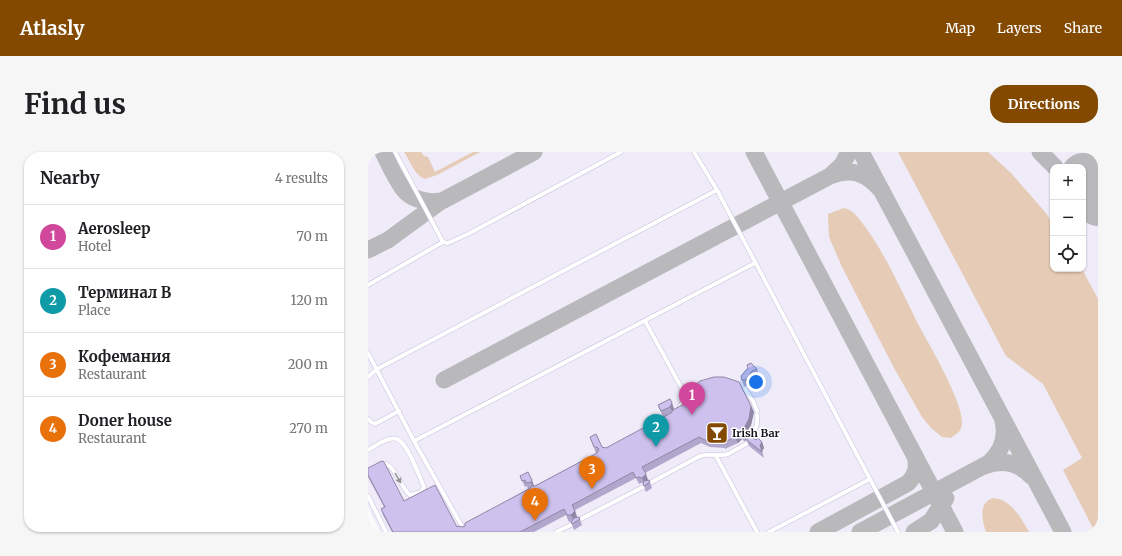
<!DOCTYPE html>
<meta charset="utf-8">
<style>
body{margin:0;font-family:Merriweather,serif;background:#f6f6f6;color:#202124}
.controls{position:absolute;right:12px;top:12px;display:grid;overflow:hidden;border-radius:8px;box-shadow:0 1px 3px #0004}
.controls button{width:36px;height:36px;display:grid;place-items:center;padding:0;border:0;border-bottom:1px solid #e0e0e0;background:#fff;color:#202124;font:20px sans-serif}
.you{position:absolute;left:388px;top:230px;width:14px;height:14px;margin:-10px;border:3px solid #fff;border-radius:50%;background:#1a73e8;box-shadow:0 0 0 6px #1a73e833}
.badge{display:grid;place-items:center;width:26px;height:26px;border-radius:50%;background:#834900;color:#fff;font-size:13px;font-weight:700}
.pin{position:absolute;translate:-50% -33px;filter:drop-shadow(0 1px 2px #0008)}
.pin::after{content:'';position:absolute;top:21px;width:14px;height:12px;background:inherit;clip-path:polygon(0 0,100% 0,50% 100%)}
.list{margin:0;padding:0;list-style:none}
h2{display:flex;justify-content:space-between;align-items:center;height:52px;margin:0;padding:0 16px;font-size:17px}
h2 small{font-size:13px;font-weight:400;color:#757577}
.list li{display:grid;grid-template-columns:26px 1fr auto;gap:12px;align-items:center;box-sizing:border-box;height:64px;padding:0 16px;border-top:1px solid #e0e0e0}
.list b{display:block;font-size:15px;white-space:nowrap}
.list p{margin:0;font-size:13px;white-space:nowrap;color:#757577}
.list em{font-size:13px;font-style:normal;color:#757577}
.icon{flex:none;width:22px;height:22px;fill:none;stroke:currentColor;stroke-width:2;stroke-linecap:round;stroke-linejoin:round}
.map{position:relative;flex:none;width:730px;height:380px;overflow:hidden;border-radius:16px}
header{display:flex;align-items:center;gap:24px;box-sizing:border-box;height:56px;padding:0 20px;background:#834900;color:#fff}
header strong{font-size:19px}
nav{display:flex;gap:22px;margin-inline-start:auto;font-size:14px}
.intro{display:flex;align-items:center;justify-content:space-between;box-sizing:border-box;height:96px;padding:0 24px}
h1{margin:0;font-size:28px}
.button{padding:10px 18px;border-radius:16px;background:#834900;color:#fff;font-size:14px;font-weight:700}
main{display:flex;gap:24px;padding:0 24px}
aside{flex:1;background:#fff;border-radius:16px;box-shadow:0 1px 3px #0004}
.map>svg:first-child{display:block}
</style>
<header>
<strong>Atlasly</strong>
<nav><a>Map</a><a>Layers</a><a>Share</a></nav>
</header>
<div class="intro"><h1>Find us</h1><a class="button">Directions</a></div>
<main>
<aside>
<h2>Nearby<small>4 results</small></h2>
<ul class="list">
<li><span class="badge" style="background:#d1479c">1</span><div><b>Aerosleep</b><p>Hotel</p></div><em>70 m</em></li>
<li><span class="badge" style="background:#0f9aa8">2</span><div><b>Терминал B</b><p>Place</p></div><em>120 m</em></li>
<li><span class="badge" style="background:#e8710a">3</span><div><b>Кофемания</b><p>Restaurant</p></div><em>200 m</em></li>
<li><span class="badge" style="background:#e8710a">4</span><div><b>Doner house</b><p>Restaurant</p></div><em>270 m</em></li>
</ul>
</aside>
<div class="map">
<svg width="730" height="380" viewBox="0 0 730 380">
<rect width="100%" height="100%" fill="#fbfbfb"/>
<!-- built -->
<path fill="#efebf9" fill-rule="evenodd" d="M 0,0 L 730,0 L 730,380 L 12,380 L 0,355 ZM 685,15 L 715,15 L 715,117 L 685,117 Z"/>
<!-- grass -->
<path fill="#e6ccb6" d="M 36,0 L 53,0 L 56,4 L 60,5 L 67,20 L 105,0 L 112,0 L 69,23 L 57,27 C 47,24 42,9 36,0 Z
M 530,0 L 620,0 L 643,21 L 678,61 L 685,72 L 685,117 L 714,117 L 730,147 L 730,380 L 727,380 L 695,318 L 714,306 L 675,232 L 638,204 Z
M 476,56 C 486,58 492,68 498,76 C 519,105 534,140 550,172 C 561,192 596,252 594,272 C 594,279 588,282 583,286 L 574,285 L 563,276 L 554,265 L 526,216 L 474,115 L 461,85 L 460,62 Z
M 625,346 C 643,347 653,366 661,380 L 618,380 C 614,368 610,351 625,346 Z"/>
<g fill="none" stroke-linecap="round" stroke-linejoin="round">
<!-- taxiway -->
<path stroke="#b9b8bb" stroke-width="17" d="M 15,0 C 20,10 31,35 39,41 C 47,48 61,51 72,49
M 386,0 L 587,380
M 493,0 L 695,380
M 672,0 L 687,15
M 462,24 L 474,13 L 481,0
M 715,47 L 730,65
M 0,98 L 20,88 L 72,50 L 166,0
M 76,228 L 462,24 C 484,15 498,21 514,39
M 616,314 C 634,307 650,310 663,324
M 450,380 L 540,331 C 548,323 550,315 547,304
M 492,380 L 621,311 C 634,299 639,285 635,269
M 546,380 L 563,369 L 578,346"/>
<!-- runway -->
<path stroke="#b9b8bb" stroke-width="44" d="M 715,23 L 730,52"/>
<!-- lane casing -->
<g stroke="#c6bfda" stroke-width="5">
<path id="lane" d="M 27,0 L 75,90
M 326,0 L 349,38 L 530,380
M 0,133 L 75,90 L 80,91 L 100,82 L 253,0
M 277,169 L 318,244
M 0,201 L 46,289
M 0,225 L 9,217 L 349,38
M 377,237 L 385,249 L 389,259
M 310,258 L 318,244 L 324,238
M 0,267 L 3,270 L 7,272 L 31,259
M 381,288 C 388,281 390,272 389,263
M 0,298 C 7,294 20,284 29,287 C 40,291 51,324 56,335 L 53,340 L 42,343 C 32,335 25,306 11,312
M 362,301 L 378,292
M 348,304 L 389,380
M 280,332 L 332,304 C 342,301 350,305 360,302
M 0,344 L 18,380
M 209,369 L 275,335
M 96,378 L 46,289 L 387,111
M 188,380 L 205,372
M 401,380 L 502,327"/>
</g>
<!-- lane -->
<use href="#lane" stroke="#fff" stroke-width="4"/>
</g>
<!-- wall -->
<path fill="#b1a6cc" d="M 389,217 L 391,223 L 386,225 L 379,234 L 376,234 L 373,224 Z
M 302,247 L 306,257 L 306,258 L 383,254 L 386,260 L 383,273 L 378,284 L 379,285 L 378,289 L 376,289 L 374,287 L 370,291 L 357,297 L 357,296 L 342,295 L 333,291 L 277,321 L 280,328 L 282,330 L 284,336 L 278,340 L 275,331 L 273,331 L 271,332 L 268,326 L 207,358 L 209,365 L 209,366 L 212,367 L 214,373 L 206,378 L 203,370 L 204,369 L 201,370 L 198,363 L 166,380 L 24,380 L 15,363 L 13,357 L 16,355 L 0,325 L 0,316 L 36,349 L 89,375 L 94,375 L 161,336 L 160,337 L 159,334 L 157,335 L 152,324 L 160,320 L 166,334 L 167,334 L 229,301 L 228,301 L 222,285 L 234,295 L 238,296 L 302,262 L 295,265 L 290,253 Z
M 379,288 L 388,288 L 394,290 L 396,296 L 394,299 L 396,306 L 381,294 Z"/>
<!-- shaded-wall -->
<path fill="#9087a6" d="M 384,219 L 386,225 L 379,234 L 377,228 Z
M 304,251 L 306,257 L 305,261 L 302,255 Z
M 383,254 L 386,260 L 383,273 L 378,284 L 379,285 L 378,289 L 375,282 L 375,278 Z
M 372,281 L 374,287 L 370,291 L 367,285 Z
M 394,290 L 396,296 L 394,299 L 396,306 L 392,293 Z
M 278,322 L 280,328 L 277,332 L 274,326 Z
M 164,328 L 166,334 L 165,336 L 163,330 Z
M 207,359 L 209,365 L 206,369 L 203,363 Z"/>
<!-- building -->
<path fill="#cec1ed" stroke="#9087a6" d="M 383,211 L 389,217 L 384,219 L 377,228 L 374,228 L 373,224 L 380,216 L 379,213 Z
M 346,225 L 356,225 L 371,230 L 383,254 L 381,267 L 375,278 L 376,279 L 375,282 L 373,283 L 372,281 L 367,285 L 355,291 L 355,290 L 339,289 L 331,285 L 274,315 L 278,322 L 274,326 L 271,325 L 268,326 L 265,320 L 204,353 L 207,359 L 203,363 L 199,363 L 196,357 L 152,380 L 25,380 L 13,357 L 17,355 L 0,323 L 0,316 L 14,309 L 16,310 L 36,349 L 67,333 L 89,375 L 91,374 L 94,375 L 97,374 L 97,371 L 161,337 L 164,334 L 167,334 L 229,301 L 231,297 L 229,295 L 226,295 L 222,285 L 228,282 L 234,295 L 238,296 L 303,261 L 305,258 L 316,252 L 322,237 L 332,229 Z
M 302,247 L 304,251 L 302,255 L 293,259 L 290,253 Z
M 382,284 L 388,288 L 390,286 L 394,290 L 392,293 L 394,300 L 379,288 L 379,285 Z
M 160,320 L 164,328 L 163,330 L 158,331 L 157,328 L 154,329 L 152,324 Z
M 281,328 L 282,330 L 276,334 L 275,332 L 276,329 Z
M 211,365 L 212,367 L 204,372 L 203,370 L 206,366 Z"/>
<!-- one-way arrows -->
<defs><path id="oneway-solid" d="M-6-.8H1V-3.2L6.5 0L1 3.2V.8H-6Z"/></defs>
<use fill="#969499" href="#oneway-solid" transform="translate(30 326) rotate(60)"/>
<!-- icons -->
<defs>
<g id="bar-square" transform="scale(1.15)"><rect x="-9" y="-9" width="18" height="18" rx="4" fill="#834900" stroke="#fff"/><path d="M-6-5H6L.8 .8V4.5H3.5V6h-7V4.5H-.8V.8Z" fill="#fff"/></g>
</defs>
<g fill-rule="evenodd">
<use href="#bar-square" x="349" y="281"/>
</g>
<g text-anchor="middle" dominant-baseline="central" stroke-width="3" stroke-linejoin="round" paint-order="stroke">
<!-- poi labels -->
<g font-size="11" font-weight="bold" fill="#15121c" stroke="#fff" text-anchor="start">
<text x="364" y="281">Irish Bar</text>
</g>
</g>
</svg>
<div class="controls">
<button>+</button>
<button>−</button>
<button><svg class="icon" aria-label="locate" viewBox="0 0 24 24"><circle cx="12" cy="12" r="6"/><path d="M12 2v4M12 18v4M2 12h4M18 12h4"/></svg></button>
</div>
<div class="you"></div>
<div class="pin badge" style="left:324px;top:263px;background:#d1479c">1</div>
<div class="pin badge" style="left:288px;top:295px;background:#0f9aa8">2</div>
<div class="pin badge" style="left:224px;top:337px;background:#e8710a">3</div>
<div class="pin badge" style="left:167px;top:369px;background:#e8710a">4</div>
</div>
</main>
